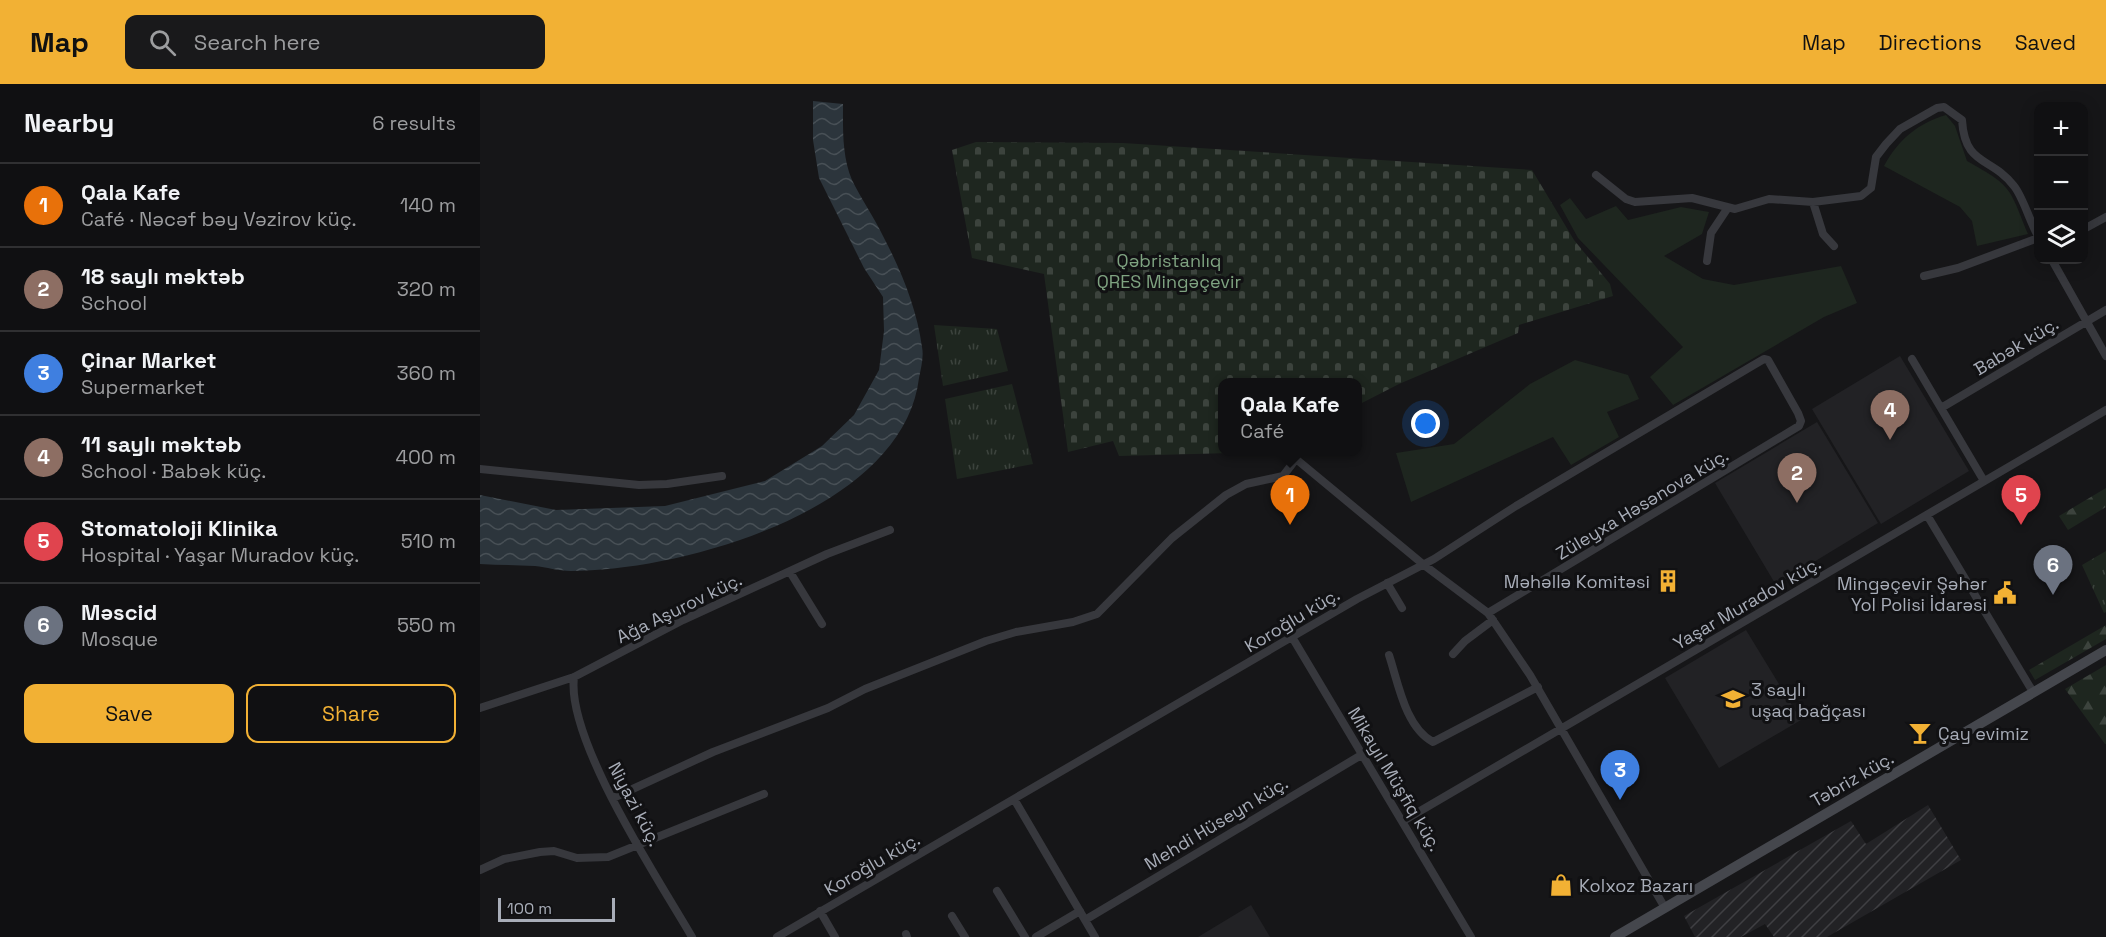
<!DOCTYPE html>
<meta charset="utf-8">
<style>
body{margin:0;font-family:"Space Grotesk",sans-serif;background:#19191b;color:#f1f3f6}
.controls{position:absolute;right:18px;top:18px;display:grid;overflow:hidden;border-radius:12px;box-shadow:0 3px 15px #0003}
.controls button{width:54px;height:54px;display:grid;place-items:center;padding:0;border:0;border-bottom:2px solid #303032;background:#101012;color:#f1f3f6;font:30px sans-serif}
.scale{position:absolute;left:18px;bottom:15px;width:117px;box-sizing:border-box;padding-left:6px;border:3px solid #a8adb8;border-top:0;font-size:16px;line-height:21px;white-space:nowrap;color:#a8adb8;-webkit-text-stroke:4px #111113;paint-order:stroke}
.you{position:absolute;left:946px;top:340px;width:21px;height:21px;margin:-15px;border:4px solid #fff;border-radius:50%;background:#1a73e8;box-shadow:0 0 0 9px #1a73e833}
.badge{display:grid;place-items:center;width:39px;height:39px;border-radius:50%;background:#f2b134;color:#fff;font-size:20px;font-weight:700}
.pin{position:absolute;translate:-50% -50px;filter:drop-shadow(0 2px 3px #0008)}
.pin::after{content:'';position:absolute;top:32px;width:21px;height:18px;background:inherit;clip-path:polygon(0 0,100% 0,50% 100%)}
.popup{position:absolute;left:738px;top:294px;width:144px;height:78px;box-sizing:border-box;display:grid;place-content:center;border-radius:12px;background:#101012;filter:drop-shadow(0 2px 4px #0005);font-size:20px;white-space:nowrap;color:#9c9d9f}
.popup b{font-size:22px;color:#f1f3f6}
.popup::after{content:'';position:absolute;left:50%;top:100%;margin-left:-12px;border:12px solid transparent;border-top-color:#101012}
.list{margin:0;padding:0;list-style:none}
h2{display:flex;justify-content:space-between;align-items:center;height:78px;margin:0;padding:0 24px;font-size:26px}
h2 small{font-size:20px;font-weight:400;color:#9c9d9f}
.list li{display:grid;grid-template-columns:39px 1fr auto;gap:18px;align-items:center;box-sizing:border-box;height:84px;padding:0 24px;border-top:2px solid #303032}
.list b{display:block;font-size:22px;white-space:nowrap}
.list p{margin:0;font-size:20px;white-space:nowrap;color:#9c9d9f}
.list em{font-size:20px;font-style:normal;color:#9c9d9f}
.actions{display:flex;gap:12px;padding:18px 24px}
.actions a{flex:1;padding:14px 0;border:2px solid #f2b134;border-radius:12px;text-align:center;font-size:21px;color:#f2b134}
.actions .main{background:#f2b134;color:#111}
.icon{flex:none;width:33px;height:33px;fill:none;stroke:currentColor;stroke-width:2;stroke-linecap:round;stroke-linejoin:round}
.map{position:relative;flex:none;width:1626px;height:853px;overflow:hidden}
header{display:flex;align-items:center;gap:36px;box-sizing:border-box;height:84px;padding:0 30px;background:#f2b134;color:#111}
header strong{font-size:28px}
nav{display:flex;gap:33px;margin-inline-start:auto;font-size:21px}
.search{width:420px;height:54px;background:#19191b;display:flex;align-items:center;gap:15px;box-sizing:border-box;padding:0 21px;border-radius:12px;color:#9c9d9f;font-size:22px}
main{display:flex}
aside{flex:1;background:#101012}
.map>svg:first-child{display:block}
</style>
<header>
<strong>Map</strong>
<div class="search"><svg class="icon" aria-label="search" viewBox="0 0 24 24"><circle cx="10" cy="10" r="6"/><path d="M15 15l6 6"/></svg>Search here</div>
<nav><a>Map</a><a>Directions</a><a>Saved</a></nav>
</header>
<main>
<aside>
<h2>Nearby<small>6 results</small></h2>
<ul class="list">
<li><span class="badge" style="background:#e8710a">1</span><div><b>Qala Kafe</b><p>Café · Nəcəf bəy Vəzirov küç.</p></div><em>140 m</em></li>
<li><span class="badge" style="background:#8d6e63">2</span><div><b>18 saylı məktəb</b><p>School</p></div><em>320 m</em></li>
<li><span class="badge" style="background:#3f7fe0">3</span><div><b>Çinar Market</b><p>Supermarket</p></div><em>360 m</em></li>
<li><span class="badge" style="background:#8d6e63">4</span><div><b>11 saylı məktəb</b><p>School · Babək küç.</p></div><em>400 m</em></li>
<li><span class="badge" style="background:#e0444e">5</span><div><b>Stomatoloji Klinika</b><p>Hospital · Yaşar Muradov küç.</p></div><em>510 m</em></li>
<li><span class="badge" style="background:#6b7280">6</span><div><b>Məscid</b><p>Mosque</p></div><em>550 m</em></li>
</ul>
<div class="actions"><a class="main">Save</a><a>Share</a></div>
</aside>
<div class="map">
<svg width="1626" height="853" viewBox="0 0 1626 853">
<defs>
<pattern id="industrial-furrows" width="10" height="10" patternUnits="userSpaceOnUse" patternTransform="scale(1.5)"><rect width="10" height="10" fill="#222225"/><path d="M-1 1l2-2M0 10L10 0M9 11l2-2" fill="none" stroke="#3f3f43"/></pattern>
<pattern id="grass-tufts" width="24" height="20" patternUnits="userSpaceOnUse" patternTransform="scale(1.5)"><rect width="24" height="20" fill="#1e261f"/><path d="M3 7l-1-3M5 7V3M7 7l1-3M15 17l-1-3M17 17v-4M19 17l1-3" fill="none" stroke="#3c433d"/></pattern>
<pattern id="forest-firs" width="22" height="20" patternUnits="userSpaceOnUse" patternTransform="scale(1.5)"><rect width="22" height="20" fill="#1e261f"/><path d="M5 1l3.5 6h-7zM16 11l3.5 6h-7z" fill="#3c433d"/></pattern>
<pattern id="cemetery-stones" width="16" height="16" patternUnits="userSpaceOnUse" patternTransform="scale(1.5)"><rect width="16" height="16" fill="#1e261f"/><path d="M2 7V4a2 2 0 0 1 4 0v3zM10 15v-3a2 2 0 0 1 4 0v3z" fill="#3c433d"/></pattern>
<pattern id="water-waves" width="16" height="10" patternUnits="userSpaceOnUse" patternTransform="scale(1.5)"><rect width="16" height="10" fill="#2c353c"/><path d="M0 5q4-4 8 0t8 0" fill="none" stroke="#485056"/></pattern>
</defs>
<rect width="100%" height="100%" fill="#161618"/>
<!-- built -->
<path fill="#222225" d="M 1420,272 L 1489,387 L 1401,440 L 1332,325 Z
M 1337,338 L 1398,439 L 1296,501 L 1235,399 Z
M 1266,546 L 1321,636 L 1239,684 L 1185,594 Z
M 771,821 L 790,853 L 718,853 Z"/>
<!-- industrial -->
<path fill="url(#industrial-furrows)" d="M 1448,721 L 1481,776 L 1347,853 L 1294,853 L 1285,840 L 1261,853 L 1215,853 L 1204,832 L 1371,737 L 1386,760 Z"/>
<!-- grass -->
<path fill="url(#grass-tufts)" d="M 454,241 L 517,245 L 528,287 L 463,302 Z
M 532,300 L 553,380 L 477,395 L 465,315 Z
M 1626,467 L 1626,528 L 1624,529 L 1602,481 Z"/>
<!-- forest -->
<path fill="url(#forest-firs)" d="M 1626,404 L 1626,423 L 1588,446 L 1579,432 Z
M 1626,541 L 1626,555 L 1555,596 L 1549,586 Z
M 1626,581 L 1626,660 L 1625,660 L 1585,605 Z"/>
<!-- cemetery -->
<path fill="url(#cemetery-stones)" d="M 496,58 L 643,59 L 1052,86 L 1094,156 L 1130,200 L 1133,212 L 1039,241 L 1038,249 L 919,300 L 878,321 L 878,298 L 742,298 L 742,368 L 789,368 L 639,372 L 633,357 L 588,368 L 564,190 L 492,174 L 472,66 Z"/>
<!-- garden -->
<path fill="#1e261f" d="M 1466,31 L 1475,42 L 1487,77 C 1532,102 1529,103 1548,150 L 1497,162 L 1492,137 L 1480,123 L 1404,82 C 1418,56 1438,39 1466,31 Z
M 1090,114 L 1106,135 L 1136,122 L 1148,136 L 1201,123 L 1229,128 L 1222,150 L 1184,172 L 1223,195 L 1254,201 L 1361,182 L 1377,219 L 1344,233 L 1193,321 L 1170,293 L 1203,263 L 1098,154 L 1080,121 Z
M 1095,276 L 1148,291 L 1159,315 L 1127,328 L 1139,353 L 1091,381 L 1073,353 L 931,418 L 916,369 L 974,360 L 1050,300 Z"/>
<!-- water -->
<path fill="url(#water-waves)" d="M 333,17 L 363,20 C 363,46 362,72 372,96 C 381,115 394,133 403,152 C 421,186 437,225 442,263 C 444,273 441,284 439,294 C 423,426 202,487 91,487 C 79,487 66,483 55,482 C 36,481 18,481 0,480 L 0,411 L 76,426 L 185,422 L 285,397 L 342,362 L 374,331 L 399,286 L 404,247 L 403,213 L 384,184 L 339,94 L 333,56 Z"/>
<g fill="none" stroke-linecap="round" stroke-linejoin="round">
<!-- street -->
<path stroke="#37383d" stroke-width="8" d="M 1116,91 L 1146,115 L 1155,118 L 1212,114 L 1255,125 L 1289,115 L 1333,118 L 1381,112 L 1391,104 L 1396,73 L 1406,60 L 1420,45 L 1457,24 L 1464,23 L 1482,36 C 1485,83 1511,72 1534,102 C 1543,113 1550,138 1558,152
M 1333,118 L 1343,150 L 1354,162
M 1604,145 L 1626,133
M 1572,176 L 1626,272
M 1227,177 L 1231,149 L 1247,125
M 1444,192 L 1478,184 L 1558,154
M 1432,275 L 1504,397
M 1461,324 L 1626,226
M 0,385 L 159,401 L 187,400 L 242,392
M 1447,431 L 1553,608
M 310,488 L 342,540
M 907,499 L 922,524
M 812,553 L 991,853
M 973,570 L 985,557 L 1013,536
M 909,571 C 918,598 925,643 953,658 L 1058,603
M 94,593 C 86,656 179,796 212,853
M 0,624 L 94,593 L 203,536 L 347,470 L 410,446
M 133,714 L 233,668 L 348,624 L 385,605 L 506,557 L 536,548 L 593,538 L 617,530 L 692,454 L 746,411 L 766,400 L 803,392 L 816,375 L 944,481 L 1008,529 L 1050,591 L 1185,824
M 534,715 L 615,853
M 923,737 L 1626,326
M 0,786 L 24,775 L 60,768 L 74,767 L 97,774 L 128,773 L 284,710
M 517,807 L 545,853
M 340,827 L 355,853
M 472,832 L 485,853
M 605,836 L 883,670
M 426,850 L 427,853
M 297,853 L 877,515 L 954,475 L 1036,422 L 1272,282 L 1284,275 L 1288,276 L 1318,329 L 1321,337 L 1319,342 L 1008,529
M 556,853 L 600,827"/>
<!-- secondary -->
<path stroke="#45474d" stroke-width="10" d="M 1135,853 L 1626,566"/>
</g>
<!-- icons -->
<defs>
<g id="building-bare" transform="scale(1.8)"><path d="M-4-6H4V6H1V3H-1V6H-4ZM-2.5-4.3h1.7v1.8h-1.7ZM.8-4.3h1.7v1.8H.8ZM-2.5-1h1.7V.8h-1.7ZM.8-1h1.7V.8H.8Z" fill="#f2b134" stroke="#111113" stroke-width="2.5" paint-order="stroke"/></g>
<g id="civic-bare" transform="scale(1.8)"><path d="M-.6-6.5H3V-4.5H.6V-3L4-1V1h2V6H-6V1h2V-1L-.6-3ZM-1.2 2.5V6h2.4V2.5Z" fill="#f2b134" stroke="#111113" stroke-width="2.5" paint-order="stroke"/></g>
<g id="school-bare" transform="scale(1.8)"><path d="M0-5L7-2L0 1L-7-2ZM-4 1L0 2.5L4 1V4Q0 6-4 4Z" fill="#f2b134" stroke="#111113" stroke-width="2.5" paint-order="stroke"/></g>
<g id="bar-bare" transform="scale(1.8)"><path d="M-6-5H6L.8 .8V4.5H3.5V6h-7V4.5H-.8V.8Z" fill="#f2b134" stroke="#111113" stroke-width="2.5" paint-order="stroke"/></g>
<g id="shop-bare" transform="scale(1.8)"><path d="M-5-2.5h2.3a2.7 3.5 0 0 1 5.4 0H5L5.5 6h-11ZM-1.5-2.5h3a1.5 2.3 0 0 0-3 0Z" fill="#f2b134" stroke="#111113" stroke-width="2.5" paint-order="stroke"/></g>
</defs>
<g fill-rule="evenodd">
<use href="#building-bare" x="1188" y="497"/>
<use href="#civic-bare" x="1525" y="509"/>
<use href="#school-bare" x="1253" y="615"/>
<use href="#bar-bare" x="1440" y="649"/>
<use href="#shop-bare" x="1081" y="801"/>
</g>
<g text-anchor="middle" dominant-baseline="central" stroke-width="6" stroke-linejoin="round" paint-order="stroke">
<!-- park labels -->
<g font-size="18" fill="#7fa381" stroke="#111113">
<text x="689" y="176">Qəbristanlıq<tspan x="689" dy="21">QRES Mingəçevir</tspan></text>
</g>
<!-- street labels -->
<g font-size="18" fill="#a8adb8" stroke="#111113">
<text transform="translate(1536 262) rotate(-31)">Babək küç.</text>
<text transform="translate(1162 420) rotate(-31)">Züleyxa Həsənova küç.</text>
<text transform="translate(1267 519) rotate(-30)">Yaşar Muradov küç.</text>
<text transform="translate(199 524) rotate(-26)">Ağa Aşurov küç.</text>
<text transform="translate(812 536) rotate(-31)">Koroğlu küç.</text>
<text transform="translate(915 695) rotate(59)">Mikayıl Müşfiq küç.</text>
<text transform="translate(1372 695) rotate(-30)">Təbriz küç.</text>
<text transform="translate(155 720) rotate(62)">Niyazi küç.</text>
<text transform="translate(736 739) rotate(-31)">Mehdi Hüseyn küç.</text>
<text transform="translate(392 780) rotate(-30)">Koroğlu küç.</text>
</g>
<!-- poi labels -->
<g font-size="18" fill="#a8adb8" stroke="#111113" text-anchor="start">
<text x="1170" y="497" text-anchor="end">Məhəllə Komitəsi</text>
<text x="1507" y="499" text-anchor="end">Mingəçevir Şəhər<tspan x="1507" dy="21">Yol Polisi İdarəsi</tspan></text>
<text x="1271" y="605">3 saylı<tspan x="1271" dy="21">uşaq bağçası</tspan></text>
<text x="1458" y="649">Çay evimiz</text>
<text x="1099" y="801">Kolxoz Bazarı</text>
</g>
</g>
</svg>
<div class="controls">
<button>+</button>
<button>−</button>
<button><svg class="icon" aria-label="layers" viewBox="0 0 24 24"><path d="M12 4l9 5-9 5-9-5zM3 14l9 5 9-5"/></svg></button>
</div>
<div class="scale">100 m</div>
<div class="you"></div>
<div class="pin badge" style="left:810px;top:441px;background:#e8710a">1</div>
<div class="popup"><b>Qala Kafe</b>Café</div>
<div class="pin badge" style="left:1317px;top:419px;background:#8d6e63">2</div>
<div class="pin badge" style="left:1140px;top:716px;background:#3f7fe0">3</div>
<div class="pin badge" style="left:1410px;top:356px;background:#8d6e63">4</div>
<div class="pin badge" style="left:1541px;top:441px;background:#e0444e">5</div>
<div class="pin badge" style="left:1573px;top:511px;background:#6b7280">6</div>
</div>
</main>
